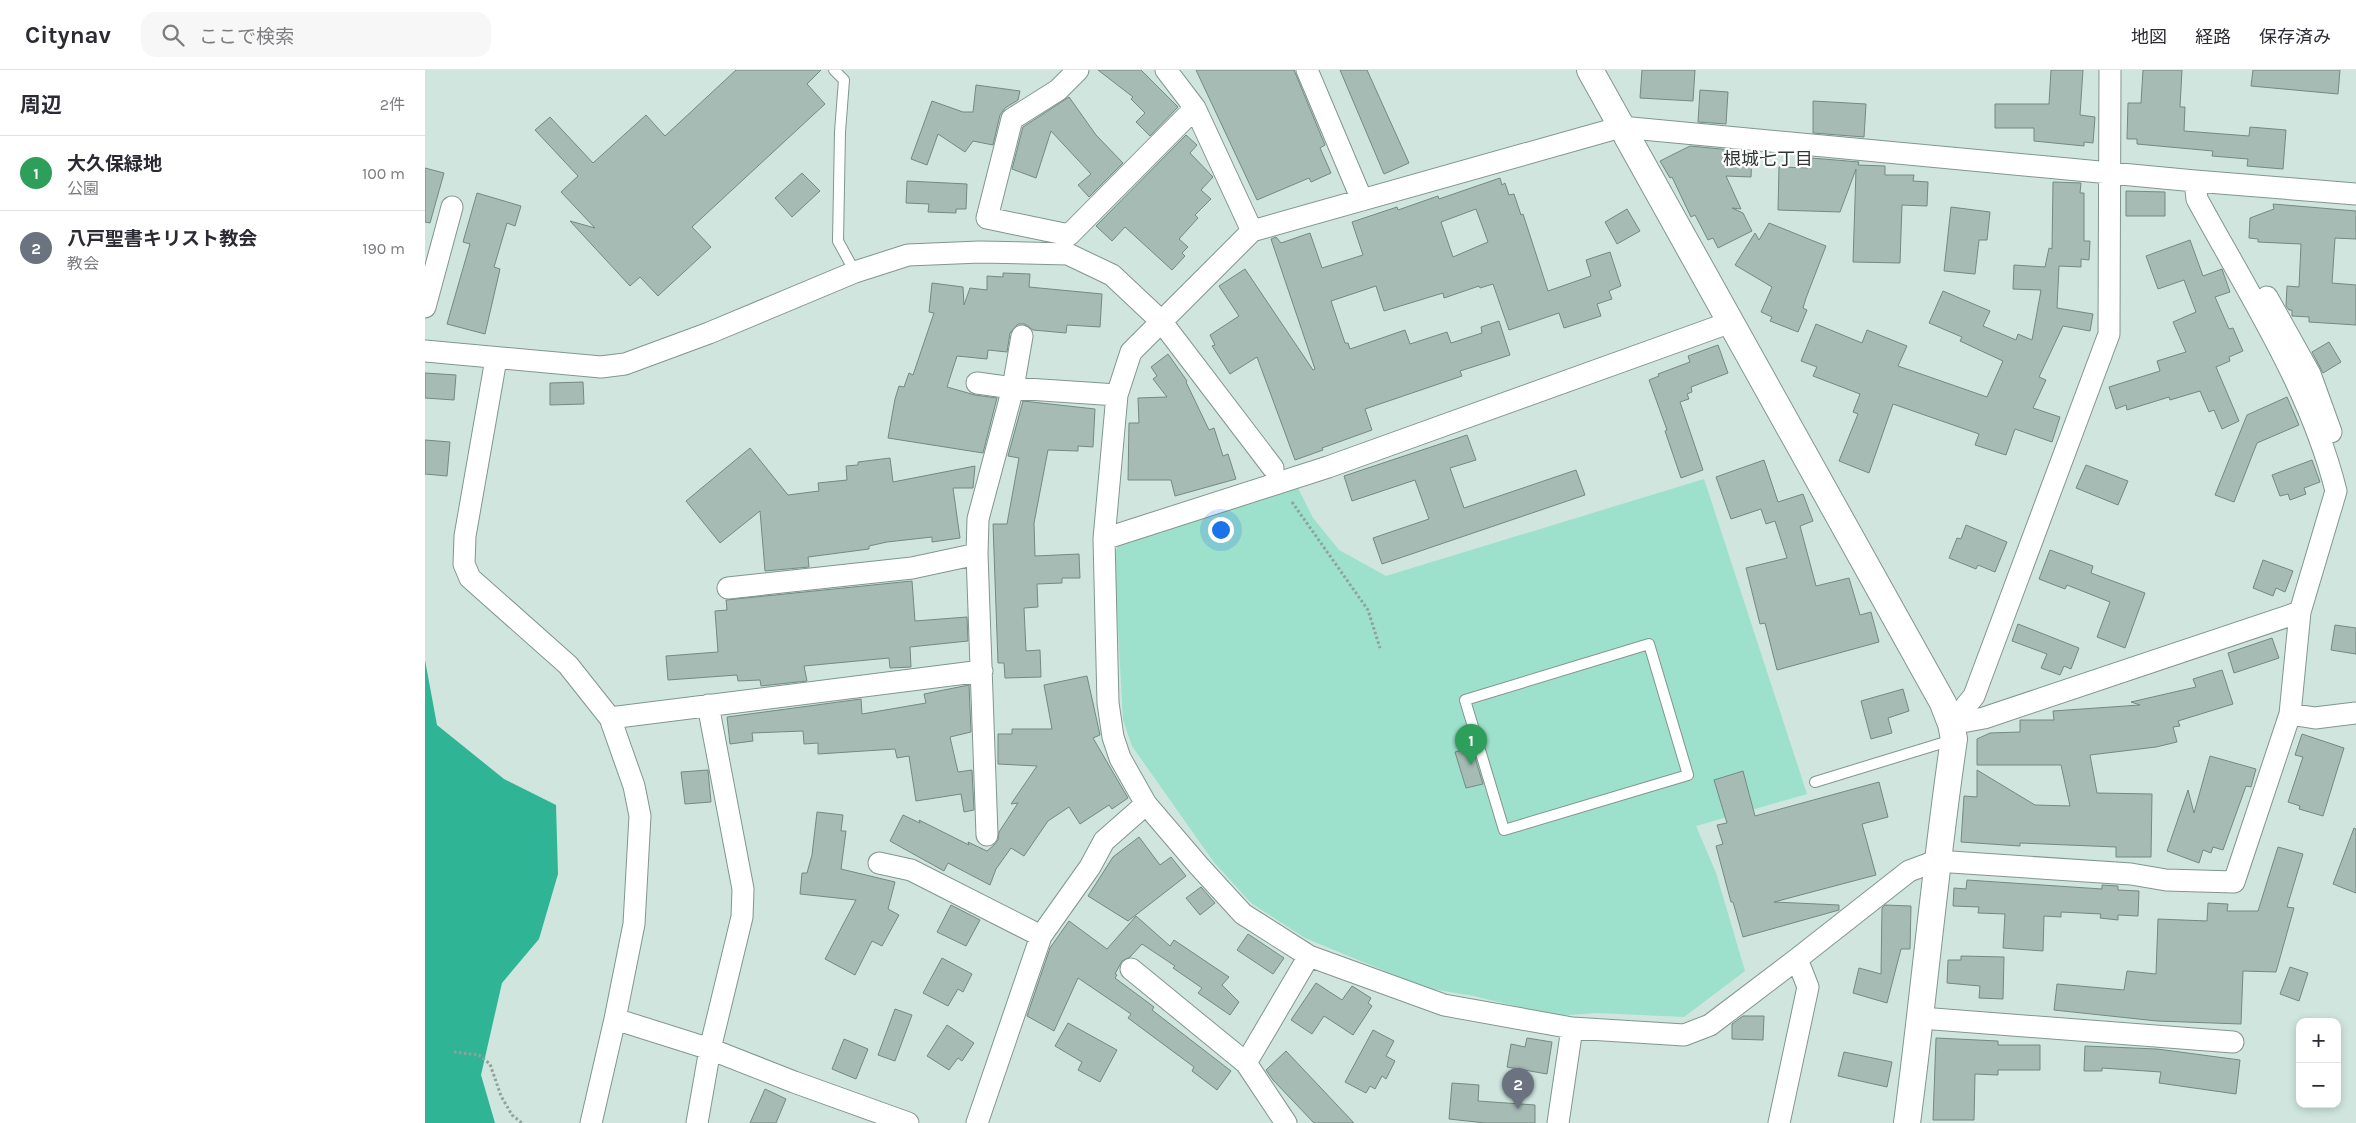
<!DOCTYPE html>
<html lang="ja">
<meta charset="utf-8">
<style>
body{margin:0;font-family:Karla,"Noto Sans JP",sans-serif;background:#f7f7f7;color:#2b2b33}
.controls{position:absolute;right:15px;bottom:15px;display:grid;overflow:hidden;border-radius:10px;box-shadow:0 2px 8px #0003}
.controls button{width:45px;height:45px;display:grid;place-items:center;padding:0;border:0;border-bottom:1px solid #e1e1e2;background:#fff;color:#2b2b33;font:25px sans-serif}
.you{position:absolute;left:795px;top:459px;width:18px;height:18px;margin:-12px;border:4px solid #fff;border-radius:50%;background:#1a73e8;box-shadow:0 0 0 8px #1a73e833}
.badge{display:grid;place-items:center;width:32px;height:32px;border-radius:50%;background:#3a7a69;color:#fff;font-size:16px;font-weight:700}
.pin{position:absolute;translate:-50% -41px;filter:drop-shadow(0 1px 2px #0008)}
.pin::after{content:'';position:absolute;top:26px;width:18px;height:15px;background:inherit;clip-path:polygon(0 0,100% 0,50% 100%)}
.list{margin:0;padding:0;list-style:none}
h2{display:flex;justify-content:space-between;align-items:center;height:65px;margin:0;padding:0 20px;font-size:21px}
h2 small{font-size:16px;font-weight:400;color:#7c7c81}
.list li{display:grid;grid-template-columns:32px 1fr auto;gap:15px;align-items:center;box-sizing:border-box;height:75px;padding:0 20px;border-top:1px solid #e1e1e2}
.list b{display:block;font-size:19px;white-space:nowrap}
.list p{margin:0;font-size:16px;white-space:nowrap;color:#7c7c81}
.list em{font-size:16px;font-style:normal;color:#7c7c81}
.icon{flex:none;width:28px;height:28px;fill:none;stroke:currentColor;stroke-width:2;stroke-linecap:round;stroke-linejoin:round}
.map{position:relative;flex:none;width:1931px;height:1053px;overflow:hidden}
header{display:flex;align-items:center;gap:30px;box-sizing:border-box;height:70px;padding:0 25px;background:#fff;border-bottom:1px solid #e1e1e2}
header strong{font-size:24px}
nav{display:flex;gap:28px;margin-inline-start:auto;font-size:18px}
.search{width:350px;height:45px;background:#f7f7f7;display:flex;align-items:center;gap:12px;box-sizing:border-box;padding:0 18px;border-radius:15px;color:#7c7c81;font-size:19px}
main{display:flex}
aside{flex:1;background:#fff}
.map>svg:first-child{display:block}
</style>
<header>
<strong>Citynav</strong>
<div class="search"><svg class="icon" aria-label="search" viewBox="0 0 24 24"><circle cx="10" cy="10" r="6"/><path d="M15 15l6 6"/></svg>ここで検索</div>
<nav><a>地図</a><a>経路</a><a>保存済み</a></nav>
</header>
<main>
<aside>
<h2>周辺<small>2件</small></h2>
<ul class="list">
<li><span class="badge" style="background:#2e9e5b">1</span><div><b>大久保緑地</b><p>公園</p></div><em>100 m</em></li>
<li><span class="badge" style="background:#6b7280">2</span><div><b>八戸聖書キリスト教会</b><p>教会</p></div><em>190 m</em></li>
</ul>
</aside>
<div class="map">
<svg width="1931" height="1053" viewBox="0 0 1931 1053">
<rect width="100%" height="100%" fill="#cfe5dd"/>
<!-- green -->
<path fill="#9de0cb" d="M 1279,409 L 1382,724 L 1271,756 L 1291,803 L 1320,901 L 1259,947 L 1172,943 L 1130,946 L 1049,926 L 1001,918 L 880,868 L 826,833 L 788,791 L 707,676 L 698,650 L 689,486 L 694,473 L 872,416 L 888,448 L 914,480 L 961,506 Z"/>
<!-- forest -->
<path fill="#2fb495" d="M 0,590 L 12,655 L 79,709 L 131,735 L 133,804 L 114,869 L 77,913 L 56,1005 L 70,1053 L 0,1053 Z"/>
<!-- building -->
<path fill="#a6bbb4" stroke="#758983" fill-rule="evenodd" d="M 311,0 L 396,0 L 382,14 L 400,34 L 267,157 L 286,177 L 233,226 L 215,207 L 205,216 L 145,151 L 170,158 L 136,122 L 153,106 L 110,60 L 125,47 L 168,93 L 221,45 L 240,66 Z
M 673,0 L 716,0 L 753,37 L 725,66 L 711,52 L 720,43 L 706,29 L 708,27 Z
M 771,0 L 869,0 L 900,75 L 895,78 L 906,103 L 886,112 L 884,108 L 832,130 Z
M 915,0 L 942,0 L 984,93 L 959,104 Z
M 1217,0 L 1270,0 L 1268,31 L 1215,28 Z
M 1626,0 L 1658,0 L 1655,45 L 1670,47 L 1668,73 L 1659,72 L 1659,76 L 1609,71 L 1609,58 L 1570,58 L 1570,34 L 1624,34 Z
M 1718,0 L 1757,0 L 1755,37 L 1760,37 L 1759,61 L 1824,66 L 1825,57 L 1861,60 L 1858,99 L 1822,96 L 1823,89 L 1787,86 L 1788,81 L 1712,74 L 1712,69 L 1702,69 L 1703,33 L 1716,33 Z
M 1828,0 L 1915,0 L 1913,24 L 1826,16 Z
M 551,15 L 595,21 L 593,30 L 580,38 L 575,45 L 568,75 L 548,71 L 540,82 L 513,64 L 502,95 L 486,89 L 507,31 L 538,42 L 548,42 Z
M 1275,20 L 1303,22 L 1301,54 L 1273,52 Z
M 644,27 L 671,65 L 698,93 L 664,127 L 653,115 L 666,104 L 626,61 L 611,108 L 587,99 L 598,57 Z
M 1388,31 L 1441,34 L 1439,67 L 1388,63 Z
M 761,65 L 772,75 L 765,83 L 788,107 L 776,120 L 786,129 L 770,145 L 773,148 L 754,169 L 763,177 L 757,183 L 760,186 L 747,200 L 700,157 L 687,171 L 671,156 Z
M 1265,76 L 1327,82 L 1326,107 L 1301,106 L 1316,139 L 1307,138 L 1318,143 L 1327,161 L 1293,178 L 1288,168 L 1283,170 L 1270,145 L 1266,147 L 1247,107 L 1245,108 L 1235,91 Z
M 1387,88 L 1434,92 L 1433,95 L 1460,96 L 1460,105 L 1489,105 L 1488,111 L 1503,112 L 1502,136 L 1477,135 L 1475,193 L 1428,192 L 1431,99 L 1415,142 L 1353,140 L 1354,97 L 1386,98 Z
M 0,98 L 19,103 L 5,153 L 0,152 Z
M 377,103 L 395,121 L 367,147 L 350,128 Z
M 1075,108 L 1077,115 L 1080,113 L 1084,125 L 1089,124 L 1096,145 L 1098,144 L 1123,221 L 1166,206 L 1161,190 L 1185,182 L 1196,216 L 1184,221 L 1187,229 L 1172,234 L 1176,246 L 1139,258 L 1134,243 L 1084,260 L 1068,214 L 1055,218 L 1054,216 L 1019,228 L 1018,223 L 959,241 L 951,216 L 906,231 L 920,273 L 923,273 L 925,279 L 980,260 L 985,274 L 1022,262 L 1026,273 L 1057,263 L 1056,257 L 1074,251 L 1085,285 L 1035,301 L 1037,306 L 940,339 L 947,360 L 897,378 L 898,380 L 870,390 L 832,287 L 805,304 L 787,276 L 790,275 L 785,265 L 814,246 L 794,216 L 820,199 L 888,300 L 890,299 L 846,169 L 851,167 L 856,173 L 885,163 L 897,198 L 938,185 L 927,152 L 972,137 L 973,140 L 1013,126 L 1014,129 ZM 1051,139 L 1063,172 L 1028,187 L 1016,152 Z
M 482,111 L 542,114 L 541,139 L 531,139 L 531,143 L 503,142 L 504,134 L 481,133 Z
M 1628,112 L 1656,113 L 1655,123 L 1659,123 L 1659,171 L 1665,171 L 1664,190 L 1656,189 L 1656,197 L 1634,196 L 1632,238 L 1668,244 L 1665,261 L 1638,256 L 1614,307 L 1621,310 L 1608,338 L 1635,347 L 1627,372 L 1590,359 L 1581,385 L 1550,375 L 1554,364 L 1468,334 L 1444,403 L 1414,391 L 1433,344 L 1428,342 L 1435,324 L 1388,306 L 1392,297 L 1376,291 L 1391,254 L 1437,273 L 1442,260 L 1482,276 L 1473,296 L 1562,327 L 1578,291 L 1535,271 L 1537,267 L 1504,253 L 1518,221 L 1565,241 L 1558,256 L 1591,270 L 1593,264 L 1607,270 L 1616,220 L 1588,219 L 1589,195 L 1620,197 L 1624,178 L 1627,179 Z
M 1701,121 L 1740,122 L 1740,146 L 1701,146 Z
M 52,123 L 96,136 L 90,156 L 82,153 L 69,197 L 75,199 L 60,264 L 22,254 L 45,174 L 38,172 Z
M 1848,134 L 1931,141 L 1931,169 L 1910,168 L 1907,213 L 1931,215 L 1931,255 L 1884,252 L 1884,247 L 1867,246 L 1867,240 L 1864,240 L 1861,236 L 1862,216 L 1874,217 L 1876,174 L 1833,172 L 1833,169 L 1824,168 L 1825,148 L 1849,139 Z
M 1526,137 L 1565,142 L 1562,170 L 1554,170 L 1550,204 L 1519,201 Z
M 1202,139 L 1215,161 L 1192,174 L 1180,152 Z
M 1344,153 L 1401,176 L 1381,228 L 1378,238 L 1382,240 L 1373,262 L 1345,251 L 1347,247 L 1336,242 L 1347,217 L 1310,195 L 1330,163 L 1334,170 Z
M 1765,170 L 1778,206 L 1797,199 L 1798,202 L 1805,222 L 1790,227 L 1804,259 L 1808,258 L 1818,281 L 1804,287 L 1805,291 L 1791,297 L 1814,351 L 1797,359 L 1789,340 L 1784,342 L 1775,321 L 1745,330 L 1744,327 L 1702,340 L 1701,335 L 1691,339 L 1684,317 L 1735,301 L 1732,291 L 1761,282 L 1748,252 L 1771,242 L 1759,210 L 1733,219 L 1721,186 Z
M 578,203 L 605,204 L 604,217 L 677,224 L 675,257 L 642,255 L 641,263 L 608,260 L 600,254 L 593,254 L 585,263 L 582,282 L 563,280 L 562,289 L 532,286 L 522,317 L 550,325 L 572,328 L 558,383 L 463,368 L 470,329 L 474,316 L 479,317 L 484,303 L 488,305 L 509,243 L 504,242 L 507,213 L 538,217 L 539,235 L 545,218 L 562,220 L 562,206 L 578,207 Z
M 1904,272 L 1916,292 L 1898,303 L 1887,282 Z
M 1293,275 L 1303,303 L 1266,317 L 1267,322 L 1262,324 L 1264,329 L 1255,332 L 1278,400 L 1256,408 L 1240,361 L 1242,360 L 1224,310 L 1234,306 L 1233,304 L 1265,292 L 1263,286 Z
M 743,284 L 762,311 L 761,312 L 784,360 L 789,358 L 798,386 L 803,384 L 811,409 L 750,426 L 746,410 L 703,410 L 704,353 L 714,353 L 713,328 L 742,327 L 728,309 L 732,306 L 726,297 Z
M 0,303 L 31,305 L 29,330 L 0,328 Z
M 158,312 L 159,334 L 125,335 L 125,313 Z
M 1862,327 L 1874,355 L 1832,373 L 1809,432 L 1790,425 L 1822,345 Z
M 598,331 L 670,339 L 668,377 L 653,376 L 653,381 L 623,380 L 609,453 L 610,486 L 654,484 L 655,508 L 637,508 L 637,513 L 612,514 L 613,537 L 599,538 L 601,581 L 615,580 L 616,607 L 580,608 L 579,593 L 573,593 L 568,454 L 582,454 L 594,388 L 583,386 Z
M 1042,365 L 1051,390 L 1025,398 L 1039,438 L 1151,400 L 1160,425 L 957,494 L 948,468 L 1004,449 L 990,410 L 927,431 L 919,406 Z
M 0,370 L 25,372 L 22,406 L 0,404 Z
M 325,378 L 363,425 L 394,421 L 393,413 L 422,410 L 421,396 L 433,395 L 433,392 L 465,388 L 468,412 L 550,396 L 548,418 L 528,418 L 535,468 L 507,472 L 507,467 L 462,472 L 444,476 L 444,479 L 383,487 L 384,497 L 340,501 L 335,441 L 295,473 L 261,431 Z
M 1339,390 L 1353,432 L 1378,424 L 1388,451 L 1375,456 L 1391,516 L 1424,508 L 1435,545 L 1446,542 L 1454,572 L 1352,600 L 1340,553 L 1335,554 L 1321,498 L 1362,488 L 1350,451 L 1341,454 L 1336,439 L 1306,449 L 1291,407 Z
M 1887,390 L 1895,412 L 1879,418 L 1881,424 L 1865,430 L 1863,424 L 1855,426 L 1847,405 Z
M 1661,395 L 1703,411 L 1693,435 L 1651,418 Z
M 1541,455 L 1582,472 L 1570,502 L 1553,495 L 1551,499 L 1524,488 L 1532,468 L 1536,469 Z
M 1625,480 L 1668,496 L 1666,503 L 1720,523 L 1700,578 L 1672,567 L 1685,532 L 1642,515 L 1640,519 L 1614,509 Z
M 1838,490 L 1868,501 L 1860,522 L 1851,518 L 1848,526 L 1828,518 Z
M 487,511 L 490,551 L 542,547 L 543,571 L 485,577 L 486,597 L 465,598 L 464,588 L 379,596 L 382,611 L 336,616 L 335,610 L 313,611 L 312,605 L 243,610 L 241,586 L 293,582 L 290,541 L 302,540 L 301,530 Z
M 1593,554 L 1654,578 L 1646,599 L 1639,596 L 1635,605 L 1616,598 L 1622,584 L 1587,571 Z
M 1910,555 L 1931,558 L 1931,584 L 1906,580 Z
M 1847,568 L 1854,588 L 1809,603 L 1803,583 Z
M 1797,600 L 1808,634 L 1753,651 L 1755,656 L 1748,657 L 1752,672 L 1731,677 L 1665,685 L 1672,723 L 1727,724 L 1726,787 L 1691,787 L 1691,777 L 1595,773 L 1595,776 L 1536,772 L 1539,726 L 1552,727 L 1552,700 L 1610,735 L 1645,736 L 1636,695 L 1552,695 L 1552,669 L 1565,663 L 1595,662 L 1595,650 L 1629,650 L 1628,641 L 1715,635 L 1706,632 L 1771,617 L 1768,609 Z
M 662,606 L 675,665 L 668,668 L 703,728 L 687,739 L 684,735 L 655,754 L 644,737 L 623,751 L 599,786 L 586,778 L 571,799 L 565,815 L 523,793 L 519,801 L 465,771 L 478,745 L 495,753 L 494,750 L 544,775 L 543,772 L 562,781 L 569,775 L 573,770 L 574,762 L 593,733 L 586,734 L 612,696 L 573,694 L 573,664 L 587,664 L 587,659 L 627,659 L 619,615 Z
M 544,615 L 546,662 L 525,667 L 533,702 L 547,700 L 549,740 L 539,742 L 536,724 L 491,731 L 484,686 L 472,688 L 470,679 L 393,684 L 393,673 L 379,674 L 378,661 L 327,663 L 328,671 L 305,674 L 302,647 L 436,629 L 437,644 L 501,633 L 499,624 Z
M 1478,619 L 1484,641 L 1463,648 L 1467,663 L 1446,669 L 1436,631 Z
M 1877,664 L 1919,678 L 1898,746 L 1874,739 L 1875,736 L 1863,732 L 1878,687 L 1870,685 Z
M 1047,678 L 1058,714 L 1041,718 L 1030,682 Z
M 1785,686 L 1831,699 L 1826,717 L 1821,716 L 1798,780 L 1788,777 L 1786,783 L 1778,780 L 1774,793 L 1742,781 L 1763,720 L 1769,743 Z
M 283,700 L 286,732 L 260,734 L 256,702 Z
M 1318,701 L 1330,746 L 1454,712 L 1463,747 L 1437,754 L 1451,805 L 1349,832 L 1414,835 L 1414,840 L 1318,867 L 1308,832 L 1306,832 L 1291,776 L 1298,774 L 1292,755 L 1302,753 L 1289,710 Z
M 392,742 L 418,745 L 416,761 L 421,761 L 416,799 L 470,812 L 463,839 L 474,845 L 457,876 L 447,871 L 430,905 L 400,889 L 431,830 L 375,824 L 377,803 L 382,803 L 387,785 Z
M 1929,758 L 1931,759 L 1931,823 L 1908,814 Z
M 714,767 L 735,795 L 746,787 L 761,806 L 703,851 L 663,826 L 688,787 Z
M 1853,777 L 1878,784 L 1862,837 L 1869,838 L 1851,902 L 1818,901 L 1816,954 L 1732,951 L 1629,940 L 1632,914 L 1699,920 L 1702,901 L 1731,904 L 1733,849 L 1782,851 L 1783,833 L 1803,834 L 1802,841 L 1833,841 Z
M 1542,810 L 1677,819 L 1677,815 L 1693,816 L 1693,820 L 1714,821 L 1713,846 L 1693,845 L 1693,850 L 1675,848 L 1676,844 L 1636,842 L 1636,847 L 1619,846 L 1618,881 L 1578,878 L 1580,844 L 1553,843 L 1554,837 L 1528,836 L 1529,818 L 1541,819 Z
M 776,817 L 790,833 L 775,845 L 761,828 Z
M 526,835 L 555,850 L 541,876 L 512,862 Z
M 1460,835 L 1486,836 L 1485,879 L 1476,879 L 1462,933 L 1428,923 L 1434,898 L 1456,904 L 1457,838 Z
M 711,846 L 745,876 L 749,870 L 804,907 L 797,915 L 814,932 L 805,945 L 773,923 L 777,918 L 748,898 L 750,896 L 717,874 L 705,887 L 697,891 L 690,904 L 692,905 L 690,908 L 729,937 L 727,940 L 806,1001 L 792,1020 L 767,1001 L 769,997 L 703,948 L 706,944 L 653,908 L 629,961 L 602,946 L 625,878 L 644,851 L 682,879 Z
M 823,864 L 859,888 L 848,904 L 812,880 Z
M 1536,886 L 1579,887 L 1578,929 L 1554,928 L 1555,916 L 1522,913 L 1523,890 L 1536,890 Z
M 517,888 L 547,904 L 538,922 L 533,919 L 523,936 L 498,923 Z
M 1865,897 L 1883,903 L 1874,931 L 1855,924 Z
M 891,913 L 917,930 L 927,916 L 946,928 L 943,933 L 947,936 L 928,965 L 899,946 L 887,964 L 866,950 Z
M 470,939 L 487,945 L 470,991 L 453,985 Z
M 1318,946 L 1339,946 L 1338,970 L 1307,969 L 1307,954 Z
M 643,953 L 692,980 L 675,1012 L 653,1000 L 657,992 L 630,976 Z
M 522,955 L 549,973 L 537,991 L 533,988 L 524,1000 L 502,986 Z
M 948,960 L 969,971 L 961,986 L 970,991 L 961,1009 L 957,1006 L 950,1019 L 945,1016 L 941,1023 L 920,1012 Z
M 1102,968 L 1127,972 L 1122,1004 L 1082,997 L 1086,974 L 1100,977 Z
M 1511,968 L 1573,971 L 1573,975 L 1615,975 L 1615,1000 L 1573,1000 L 1573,1005 L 1550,1004 L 1549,1050 L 1508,1050 Z
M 419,969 L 443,979 L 431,1009 L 407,999 Z
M 1660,976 L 1732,979 L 1815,990 L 1811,1024 L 1734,1013 L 1736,1002 L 1677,998 L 1677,1001 L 1659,1001 Z
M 861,981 L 929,1053 L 889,1053 L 848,1010 L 841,1000 Z
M 1419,982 L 1467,992 L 1462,1017 L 1413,1006 Z
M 1027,1013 L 1054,1015 L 1053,1031 L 1110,1035 L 1110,1053 L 1060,1053 L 1024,1049 Z
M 340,1019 L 361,1029 L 351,1053 L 325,1053 Z"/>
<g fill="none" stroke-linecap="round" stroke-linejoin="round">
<!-- service casing -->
<g stroke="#81968f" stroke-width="12">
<path id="service" d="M 409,0 L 419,10 L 415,62 L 413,171 L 430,202
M 1224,574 L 1263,705 L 1079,760 L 1040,630 Z
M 1390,712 L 1527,670"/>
</g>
<!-- minor casing -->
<g stroke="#81968f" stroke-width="23">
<path id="minor" d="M 653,0 L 633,20 L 587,49 L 562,148 L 644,165 L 770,38
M 741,0 L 770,38 L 827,161
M 882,0 L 937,130
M 1770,111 L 1772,129 C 1823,223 1885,317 1911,421 L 1875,542 L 1865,644 L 1809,812 L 1741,810 L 1706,804 L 1511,791 L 1484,801 L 1372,889 L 1285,955 L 1259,965 L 1147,958 L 1019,935 L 884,886 L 818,844 L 774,796 L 721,734 L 695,688 L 688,667 L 683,633 L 679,469 L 692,325 L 706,282 L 827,161 L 1196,57 L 1770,111 L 1931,124
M 1842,227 L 1885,304 L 1906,362
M 0,237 L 27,137
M 0,281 L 176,297 L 200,294 L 284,263 L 430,202 L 483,185 L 555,182 L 643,184 L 687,205 L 736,251 L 848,398
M 71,289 L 40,466 L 39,494 L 45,508 L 143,595 L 185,648 L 209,716 L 215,746 L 209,854 L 190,949 L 166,1053
M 552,313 L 588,318 L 692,325
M 679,469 L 903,397 L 1306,252
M 303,518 L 487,498 L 552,484
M 1865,644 L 1890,648 L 1931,643
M 185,648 L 557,601
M 1526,654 L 1549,626 L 1684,264 L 1685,0
M 1526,654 L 1559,648 L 1875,542
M 562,765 L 552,484 L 553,449 L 588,318 L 597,266
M 454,793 L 486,800 L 616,866
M 706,899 L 821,993 L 861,1053
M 1496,948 L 1808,972
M 190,949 L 285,979 L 369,1012 L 483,1053
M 821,993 L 884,886
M 272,1053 L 285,979 L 317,847 L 318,819 L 283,635
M 552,1053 L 616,866 L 665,797 L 679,771 L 721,734
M 1133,1053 L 1147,958
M 1354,1053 L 1383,917 L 1372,889"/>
</g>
<!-- tertiary casing -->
<g stroke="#81968f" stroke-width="28">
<path id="tertiary" d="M 1165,0 L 1518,633 L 1526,654 L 1529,669 C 1510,797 1499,925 1482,1053"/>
</g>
<!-- path -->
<path stroke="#90a19b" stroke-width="3" stroke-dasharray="2.5 2.5" stroke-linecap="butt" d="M 867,432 L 943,540 L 955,578
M 29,982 L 54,985 L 65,994 L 76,1026 L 87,1045 L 97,1053"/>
<!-- service -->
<use href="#service" stroke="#fff" stroke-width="10"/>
<!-- minor -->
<use href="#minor" stroke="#fff" stroke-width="21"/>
<!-- tertiary -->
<use href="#tertiary" stroke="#fff" stroke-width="26"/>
</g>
<g text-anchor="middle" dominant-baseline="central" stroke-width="4.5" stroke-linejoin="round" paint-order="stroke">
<!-- neighbourhood labels -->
<g font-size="18" fill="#2f3734" stroke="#fff">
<text x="1343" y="89">根城七丁目</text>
</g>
</g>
</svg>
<div class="controls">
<button>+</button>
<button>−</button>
</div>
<div class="you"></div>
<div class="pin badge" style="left:1046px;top:695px;background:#2e9e5b">1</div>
<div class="pin badge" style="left:1093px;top:1039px;background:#6b7280">2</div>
</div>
</main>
